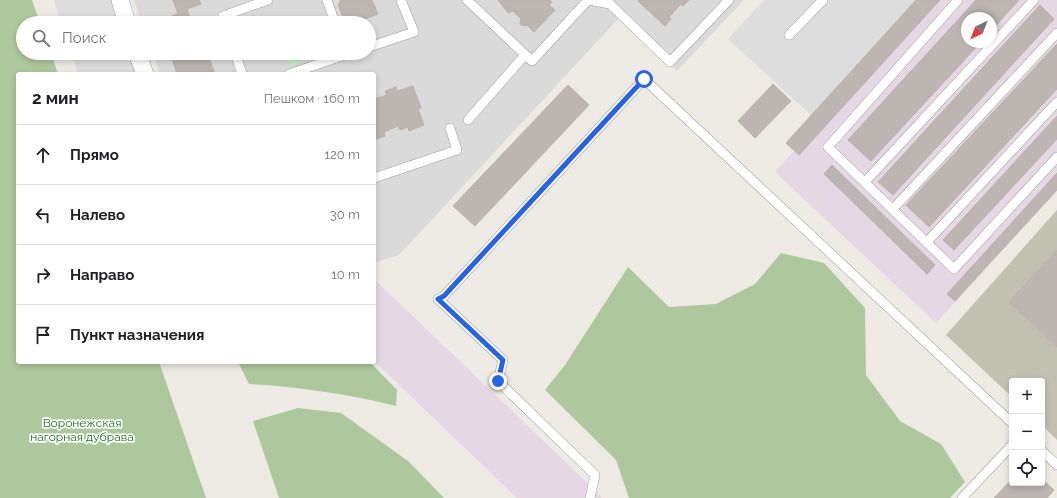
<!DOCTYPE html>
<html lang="ru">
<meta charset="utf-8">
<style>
body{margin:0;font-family:Raleway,sans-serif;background:#f2f2f2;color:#202124}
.controls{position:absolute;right:12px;bottom:12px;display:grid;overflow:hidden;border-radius:4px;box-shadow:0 2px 6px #0003}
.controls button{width:36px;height:36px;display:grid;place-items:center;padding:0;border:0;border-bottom:1px solid #e0e0e0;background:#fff;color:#202124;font:20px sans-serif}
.compass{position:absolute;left:961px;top:12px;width:36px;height:36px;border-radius:50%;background:#fff;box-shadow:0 2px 6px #0003;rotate:223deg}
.stop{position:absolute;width:12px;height:12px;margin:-9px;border:3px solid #2563eb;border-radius:50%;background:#fff}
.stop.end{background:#2563eb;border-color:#fff;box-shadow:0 1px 4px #0008}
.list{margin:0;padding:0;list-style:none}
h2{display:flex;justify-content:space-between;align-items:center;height:52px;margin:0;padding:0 16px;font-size:17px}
h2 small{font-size:13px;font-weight:400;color:#757577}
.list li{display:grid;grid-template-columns:26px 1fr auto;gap:12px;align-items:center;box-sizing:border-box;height:60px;padding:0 16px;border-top:1px solid #e0e0e0}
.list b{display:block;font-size:15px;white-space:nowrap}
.list em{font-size:13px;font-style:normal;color:#757577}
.icon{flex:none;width:22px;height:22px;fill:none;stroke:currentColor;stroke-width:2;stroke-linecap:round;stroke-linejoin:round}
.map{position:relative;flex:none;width:1057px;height:498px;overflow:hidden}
.search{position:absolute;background:#fff;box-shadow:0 2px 6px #0003;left:16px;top:16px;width:360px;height:44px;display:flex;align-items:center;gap:10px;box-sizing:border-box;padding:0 14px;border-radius:22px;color:#757577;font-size:15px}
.panel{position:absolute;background:#fff;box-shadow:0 2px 6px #0003;left:16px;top:72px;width:360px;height:292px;border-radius:4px}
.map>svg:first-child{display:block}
</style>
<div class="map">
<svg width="1057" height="498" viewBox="0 0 1057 498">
<rect width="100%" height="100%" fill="#edeae4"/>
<!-- residential -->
<path fill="#dbdada" d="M 134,0 L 744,0 L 677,71 L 620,17 L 399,255 L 374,263 L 374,74 L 160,74 L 153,53 L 369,53 L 369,23 L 142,23 Z"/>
<!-- industrial -->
<path fill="#e6d7e4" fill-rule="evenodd" d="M 916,0 L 1057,0 L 1057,190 L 936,323 L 775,172 L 794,151 L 786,143 ZM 967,18 L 991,18 L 991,42 L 967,42 Z
M 374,279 L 601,496 L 601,498 L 517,498 L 374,361 Z"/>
<!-- construction -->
<path fill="#c1c0b1" d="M 1057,210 L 1057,440 L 1042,425 L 1042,381 L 1012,381 L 1012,397 L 946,335 Z"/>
<!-- forest -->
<path fill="#adc89d" d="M 0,0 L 32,0 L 40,23 L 23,23 L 23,53 L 51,53 L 58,74 L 18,74 L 18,362 L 159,362 L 206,498 L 0,498 Z
M 781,253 L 824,263 L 865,308 L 866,375 L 900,421 L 941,444 L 965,482 L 950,498 L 629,498 L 616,460 L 545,390 L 565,365 L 628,267 L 669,307 L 716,304 L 755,284 Z
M 238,362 L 370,362 L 397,390 L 396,406 C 347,394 299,387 249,384 Z
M 298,408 L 341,413 L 408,461 L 444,498 L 279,498 L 253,421 Z"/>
<!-- park -->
<path fill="#c5f3c5" d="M 286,53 L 318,53 L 319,55 L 290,66 Z"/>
<!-- parking -->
<path fill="#ddd" d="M 54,0 L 112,0 L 119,23 L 61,23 Z
M 764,0 L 916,0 L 811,115 L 728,39 Z
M 71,53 L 130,53 L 137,74 L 78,74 Z"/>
<!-- building -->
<path fill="#bdb5b1" stroke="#bdb0a8" d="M 173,0 L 199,0 L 201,4 L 187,9 L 190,18 L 194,16 L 196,23 L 159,23 L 158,21 L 178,14 Z
M 340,0 L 372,0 L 378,14 L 354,23 L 349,23 L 346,17 L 343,18 L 338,4 L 341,2 Z
M 498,0 L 549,0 L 552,2 L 549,5 L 555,10 L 534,32 L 527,25 L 524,26 L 520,24 L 521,19 L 513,11 L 508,13 Z
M 639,0 L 689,0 L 683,6 L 681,4 L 669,17 L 671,19 L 665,26 L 638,1 Z
M 916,0 L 940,0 L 799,155 L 786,143 Z
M 976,0 L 1019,0 L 991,31 L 991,18 L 967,18 L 967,42 L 981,42 L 871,161 L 848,140 Z
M 1040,5 L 1054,19 L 893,195 L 878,182 Z
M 1057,44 L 1057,89 L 929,227 L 906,205 Z
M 170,53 L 212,53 L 212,54 L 208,56 L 214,71 L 205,74 L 177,74 Z
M 773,84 L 791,101 L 755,138 L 738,121 Z
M 568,85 L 589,105 L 475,226 L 453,206 Z
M 413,86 L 421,108 L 418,109 L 424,125 L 409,131 L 408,127 L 400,130 L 398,126 L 384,132 L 385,136 L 374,140 L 374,99 L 387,95 L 385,91 L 396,87 L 397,91 Z
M 1057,116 L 1057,139 L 954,250 L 943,240 Z
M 832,165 L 935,265 L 927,274 L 824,174 Z
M 1057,173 L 1057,190 L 955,301 L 947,294 Z
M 1057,250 L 1057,347 L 1009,302 Z
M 1012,479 L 1012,483 L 1042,483 L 1042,479 L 1054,490 L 1047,498 L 994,498 Z"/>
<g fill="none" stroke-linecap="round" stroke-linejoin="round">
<!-- lane casing -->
<g stroke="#9e9e9e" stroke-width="10">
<path id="lane" d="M 327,0 L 335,23
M 467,0 L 532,61 L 588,0 L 610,4 L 670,62 L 729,0
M 958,0 L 828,147 L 954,269 L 1057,157
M 225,23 L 223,16 L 268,0
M 789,35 L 823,0
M 369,47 L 414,32 L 401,0
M 235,53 L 242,74
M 289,74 L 351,53
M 468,120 L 525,55
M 374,178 L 457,150 L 450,128
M 865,182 L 1034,0
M 893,209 L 1057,33
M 927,242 L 1057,102
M 1042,451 L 1057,465
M 590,498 L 595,475 L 498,381 L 503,360 L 438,299 L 444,296 L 644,79 L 1012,423
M 962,498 L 1012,445"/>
</g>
<!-- street casing -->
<g stroke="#9e9e9e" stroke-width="18">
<path id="street" d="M 120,0 L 127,23
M 137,53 L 145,74"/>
</g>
<!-- lane -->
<use href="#lane" stroke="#fff" stroke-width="9"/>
<!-- street -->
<use href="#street" stroke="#fff" stroke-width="17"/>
</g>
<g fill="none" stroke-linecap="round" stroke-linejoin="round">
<!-- route -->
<path stroke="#2563eb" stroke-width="5" d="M 498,381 L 503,360 L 438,299 L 444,296 L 644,79"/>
</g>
<g text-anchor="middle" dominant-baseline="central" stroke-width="3.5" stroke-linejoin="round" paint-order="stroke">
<!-- park labels -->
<g font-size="12" fill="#177017" stroke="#fff">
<text x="82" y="423">Воронежская<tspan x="82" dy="14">нагорная дубрава</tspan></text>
</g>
</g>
</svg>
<div class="controls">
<button>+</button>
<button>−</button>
<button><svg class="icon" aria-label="locate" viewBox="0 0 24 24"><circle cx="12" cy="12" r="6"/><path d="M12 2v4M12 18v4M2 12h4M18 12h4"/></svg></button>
</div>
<svg class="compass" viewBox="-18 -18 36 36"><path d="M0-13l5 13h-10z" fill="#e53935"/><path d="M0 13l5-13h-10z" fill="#757577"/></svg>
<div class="stop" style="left:644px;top:79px"></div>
<div class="stop end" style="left:498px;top:381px"></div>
<div class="search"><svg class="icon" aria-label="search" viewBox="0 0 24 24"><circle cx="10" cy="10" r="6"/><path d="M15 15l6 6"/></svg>Поиск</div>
<section class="panel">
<h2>2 мин<small>Пешком · 160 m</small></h2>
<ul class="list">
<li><svg class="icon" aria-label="ahead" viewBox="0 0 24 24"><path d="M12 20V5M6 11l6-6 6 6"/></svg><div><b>Прямо</b></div><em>120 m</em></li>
<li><svg class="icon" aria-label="left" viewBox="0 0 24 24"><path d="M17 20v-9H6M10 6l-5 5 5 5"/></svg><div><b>Налево</b></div><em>30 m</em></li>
<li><svg class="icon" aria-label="right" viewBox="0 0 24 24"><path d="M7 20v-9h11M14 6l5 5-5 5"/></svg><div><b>Направо</b></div><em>10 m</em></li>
<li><svg class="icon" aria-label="arrive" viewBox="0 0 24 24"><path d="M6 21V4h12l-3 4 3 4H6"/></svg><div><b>Пункт назначения</b></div></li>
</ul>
</section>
</div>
